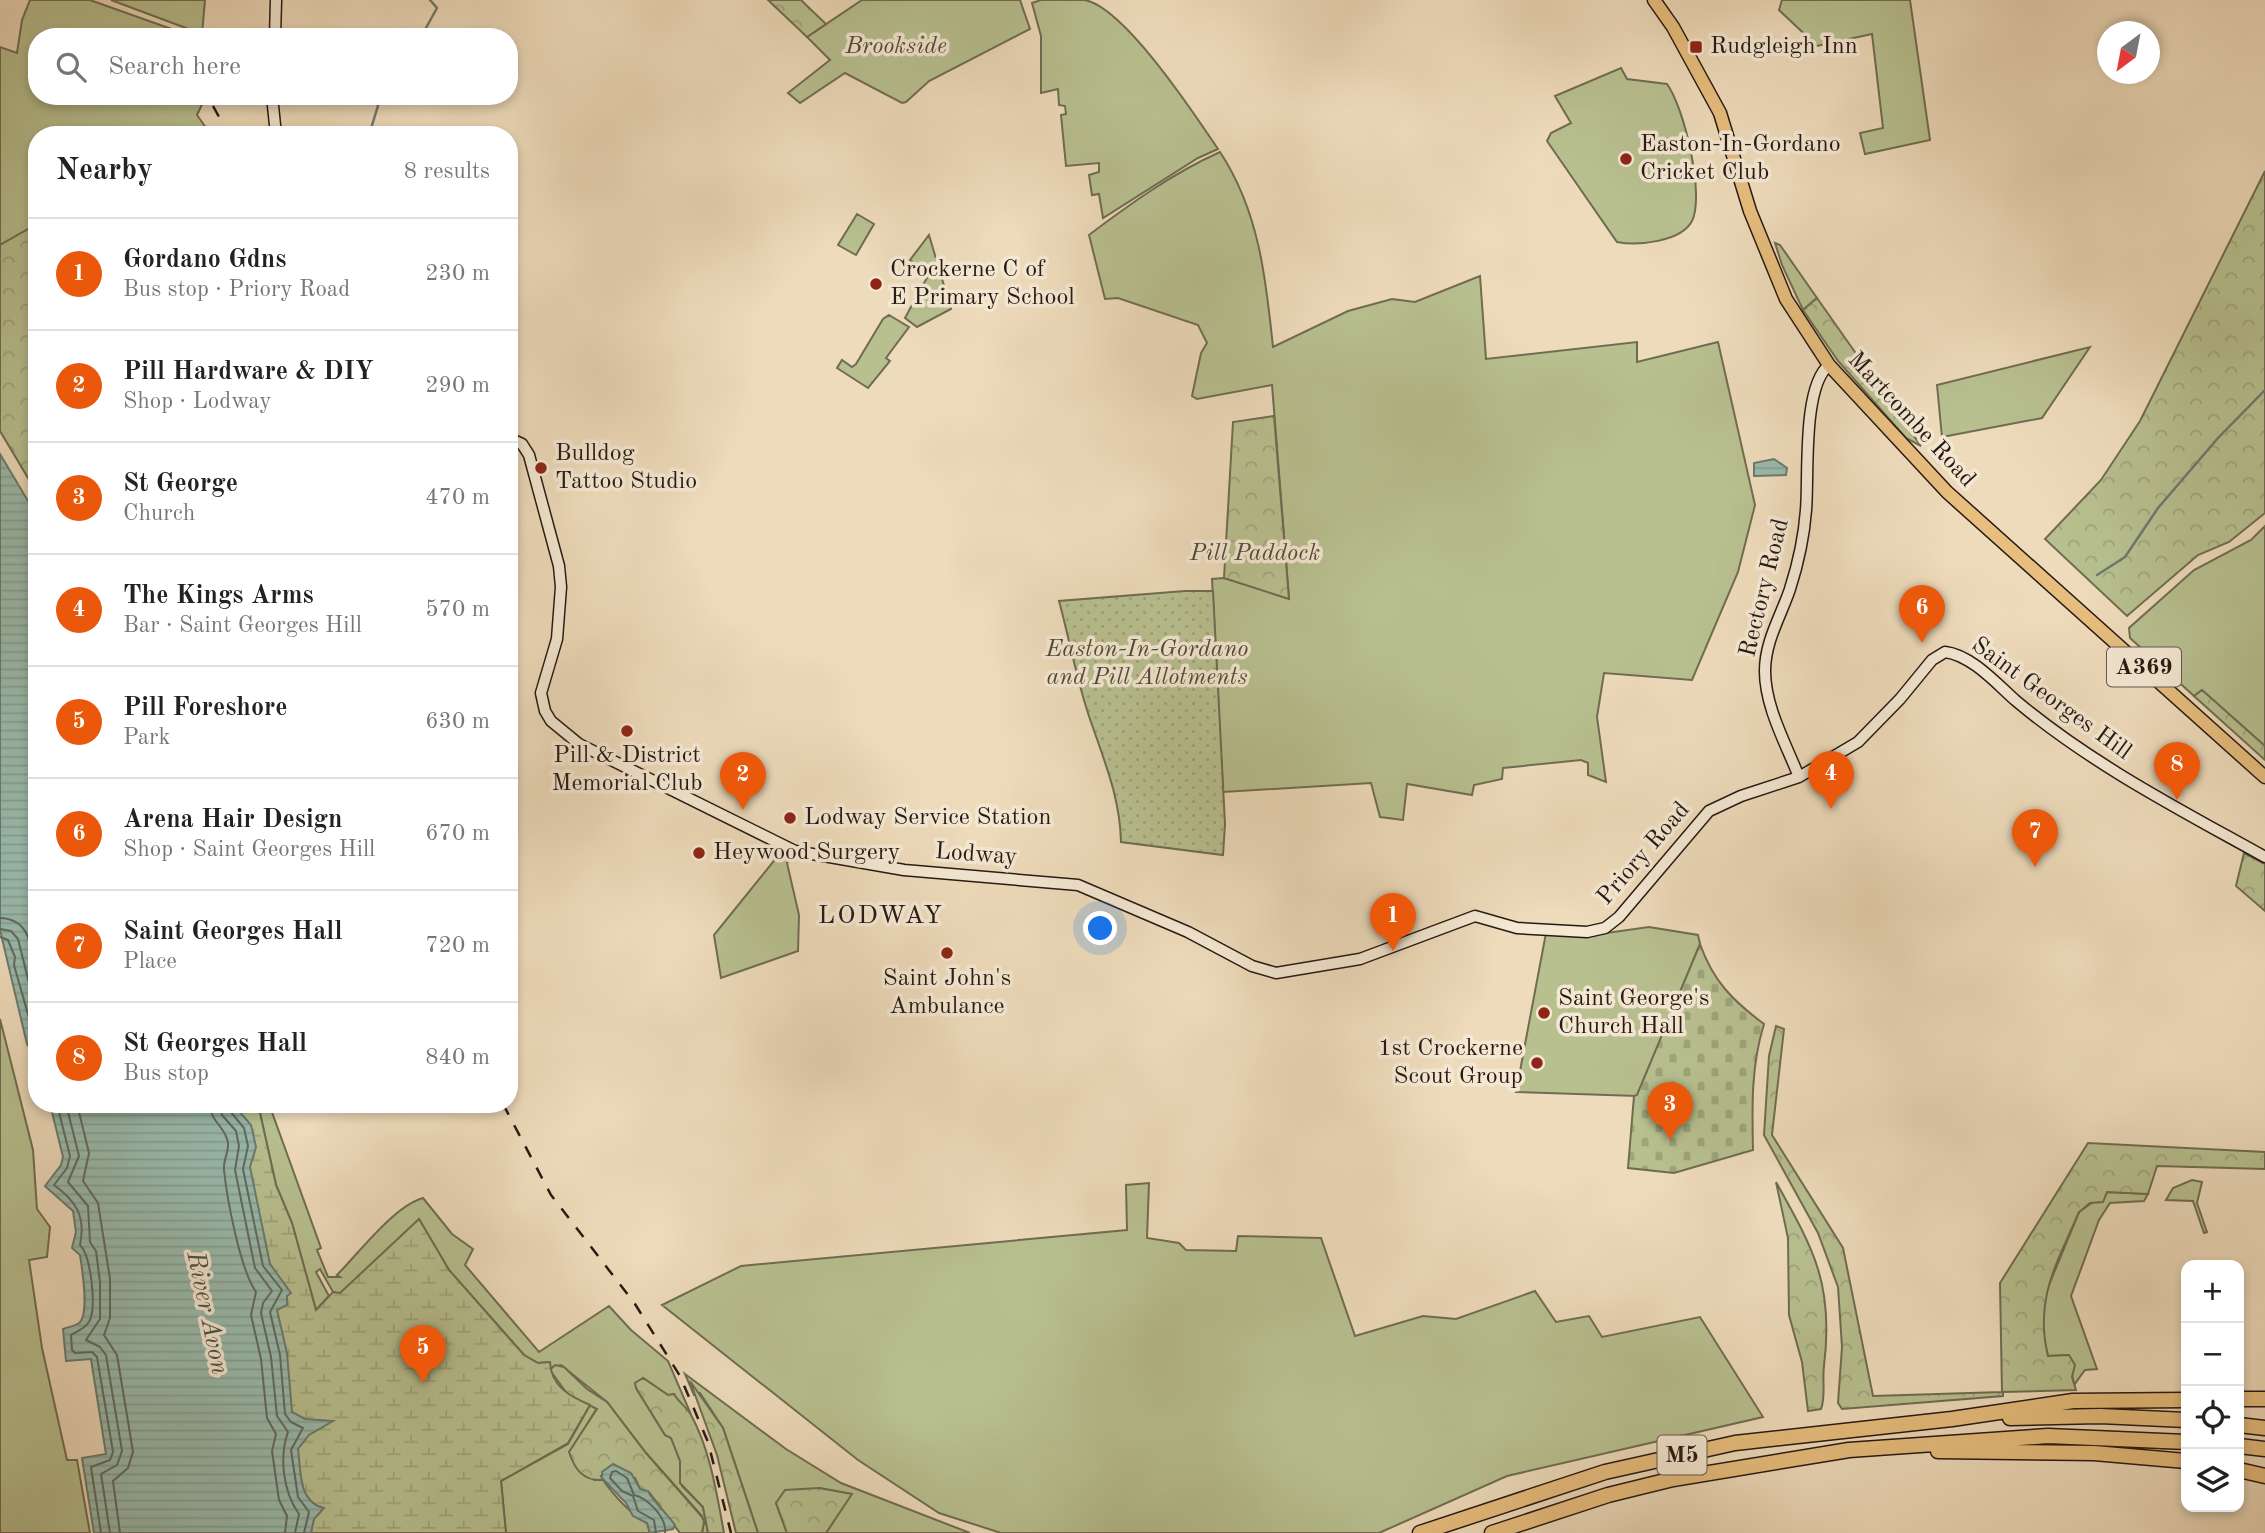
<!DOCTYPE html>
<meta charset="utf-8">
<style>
body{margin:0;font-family:"Old Standard TT",serif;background:#f6f6f6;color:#222}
.controls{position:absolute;right:21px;bottom:21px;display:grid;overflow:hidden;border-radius:14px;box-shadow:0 4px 10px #0003}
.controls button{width:63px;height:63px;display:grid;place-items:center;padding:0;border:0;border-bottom:2px solid #e0e0e0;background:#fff;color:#222;font:35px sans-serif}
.compass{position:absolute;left:2097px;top:21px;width:63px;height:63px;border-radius:50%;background:#fff;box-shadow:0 4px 10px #0003;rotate:212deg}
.you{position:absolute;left:1101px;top:929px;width:24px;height:24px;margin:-18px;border:5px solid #fff;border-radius:50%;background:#1a73e8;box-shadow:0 0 0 10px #1a73e833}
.badge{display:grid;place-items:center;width:46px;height:46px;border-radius:50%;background:#ea580c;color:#fff;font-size:23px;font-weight:700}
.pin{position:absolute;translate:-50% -58px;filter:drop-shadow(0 2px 4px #0008)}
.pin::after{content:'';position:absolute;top:37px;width:24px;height:21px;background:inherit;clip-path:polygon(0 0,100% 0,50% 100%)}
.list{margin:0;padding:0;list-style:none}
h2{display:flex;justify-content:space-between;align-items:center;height:91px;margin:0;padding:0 28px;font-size:30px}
h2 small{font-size:23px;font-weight:400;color:#767676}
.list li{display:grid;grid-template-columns:46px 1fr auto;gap:21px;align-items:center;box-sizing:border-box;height:112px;padding:0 28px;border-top:2px solid #e0e0e0}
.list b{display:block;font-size:26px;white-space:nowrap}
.list p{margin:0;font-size:23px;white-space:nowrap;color:#767676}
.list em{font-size:23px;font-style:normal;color:#767676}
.icon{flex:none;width:38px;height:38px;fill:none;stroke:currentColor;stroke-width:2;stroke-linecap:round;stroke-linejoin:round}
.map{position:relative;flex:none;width:2265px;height:1533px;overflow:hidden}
.search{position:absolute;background:#fff;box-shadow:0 4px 10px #0003;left:28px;top:28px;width:490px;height:77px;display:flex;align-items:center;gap:18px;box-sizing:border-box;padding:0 24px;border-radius:28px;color:#767676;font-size:26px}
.panel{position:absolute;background:#fff;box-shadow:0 4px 10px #0003;left:28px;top:126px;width:490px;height:987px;border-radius:28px}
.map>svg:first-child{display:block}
</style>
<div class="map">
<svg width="2265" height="1533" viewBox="0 0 2265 1533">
<defs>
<pattern id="forest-crowns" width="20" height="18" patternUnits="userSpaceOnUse" patternTransform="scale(1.75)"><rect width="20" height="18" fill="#b8c090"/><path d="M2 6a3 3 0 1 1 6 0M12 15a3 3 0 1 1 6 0" fill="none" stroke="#9ea47b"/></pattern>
<pattern id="wetland-marsh" width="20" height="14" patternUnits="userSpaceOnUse" patternTransform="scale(1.75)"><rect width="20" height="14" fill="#b8c090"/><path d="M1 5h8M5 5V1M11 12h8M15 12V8" fill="none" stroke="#9ea47b"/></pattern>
<pattern id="cemetery-stones" width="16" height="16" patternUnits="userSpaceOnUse" patternTransform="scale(1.75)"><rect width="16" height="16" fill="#b8c090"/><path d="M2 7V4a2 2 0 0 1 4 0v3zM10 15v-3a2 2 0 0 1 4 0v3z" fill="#9ea47b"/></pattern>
<pattern id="garden-dots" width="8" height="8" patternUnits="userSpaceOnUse" patternTransform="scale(1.75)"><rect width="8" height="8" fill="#b8c090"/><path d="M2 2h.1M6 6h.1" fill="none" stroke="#9ea47b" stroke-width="1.8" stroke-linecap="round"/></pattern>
<pattern id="water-rules" width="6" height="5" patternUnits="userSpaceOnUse" patternTransform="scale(1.75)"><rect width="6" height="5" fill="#99bbad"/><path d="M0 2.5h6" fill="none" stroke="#84a094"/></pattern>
</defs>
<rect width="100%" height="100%" fill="#eedbbb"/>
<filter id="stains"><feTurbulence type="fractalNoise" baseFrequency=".00286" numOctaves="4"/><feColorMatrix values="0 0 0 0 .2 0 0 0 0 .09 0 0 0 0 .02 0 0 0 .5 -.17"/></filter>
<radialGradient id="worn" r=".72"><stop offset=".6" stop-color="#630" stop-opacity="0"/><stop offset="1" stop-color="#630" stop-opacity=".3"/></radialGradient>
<!-- green -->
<path fill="#b8c090" stroke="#706c52" stroke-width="2" d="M 30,0 L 90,0 L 194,37 L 37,37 L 37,96 L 206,96 L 197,115 L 211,135 L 37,135 L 37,424 L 0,367 L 0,47 L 17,53 L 22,20 Z
M 111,0 L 205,0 L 202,34 Z
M 862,0 L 1020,0 L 1030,29 L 929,81 L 906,102 L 902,103 L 845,73 L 800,103 L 788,93 L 830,60 L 807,37 Z
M 1041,0 C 1055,0 1072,0 1085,0 C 1125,8 1195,115 1218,149 L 1198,158 L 1103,218 L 1099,194 L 1092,195 L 1089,175 L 1099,172 L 1099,163 L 1066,166 L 1061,115 L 1066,114 L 1065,106 L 1059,105 L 1058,89 L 1041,93 L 1041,36 L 1032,3 Z
M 1782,0 L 1910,0 L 1930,140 L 1865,154 L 1860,133 L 1883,128 L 1872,34 L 1817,46 L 1779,10 Z
M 1621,68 L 1627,79 L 1667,84 C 1684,107 1705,195 1692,221 C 1681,242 1637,246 1617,242 L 1547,141 L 1551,133 L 1571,123 L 1555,96 Z
M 1220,152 C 1259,211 1266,279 1273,347 L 1348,311 L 1392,299 L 1415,302 L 1480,276 L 1486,359 L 1637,342 L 1637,362 L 1718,342 L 1755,505 L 1738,572 L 1692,680 L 1604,673 L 1597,717 L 1606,782 L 1588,775 L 1588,763 L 1581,760 L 1503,768 L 1502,779 L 1474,785 L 1472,795 L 1407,784 L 1403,820 L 1380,817 L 1371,783 L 1223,792 L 1212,579 L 1224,578 L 1289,598 L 1272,385 L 1197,399 L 1192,396 L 1201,353 L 1207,343 L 1198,325 L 1118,298 L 1105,299 L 1089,235 C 1130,204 1173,173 1220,152 Z
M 857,214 L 874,224 L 856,255 L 838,245 Z
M 929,235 L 951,309 L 917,327 L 905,318 L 929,274 L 910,260 Z
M 1775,243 L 1780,245 L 1817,298 L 1803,310 L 1782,265 Z
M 889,315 L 909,327 L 886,358 L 890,361 L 868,388 L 837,368 L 842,360 L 852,367 L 856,364 L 883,319 Z
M 2090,347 L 2042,418 L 1942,437 L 1937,385 Z
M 2265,526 L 2265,746 L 2202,690 L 2194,696 L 2130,638 L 2129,628 L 2194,570 L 2251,540 Z
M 781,852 L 792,858 L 787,863 L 799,915 L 798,951 L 721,978 L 714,935 Z
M 1649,927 L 1698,935 L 1700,944 L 1637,1096 L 1516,1092 L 1546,933 L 1599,934 Z
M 0,1019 L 33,1150 L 37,1209 L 50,1227 L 47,1257 L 29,1260 L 42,1348 L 67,1460 L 77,1460 L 90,1533 L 0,1533 Z
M 258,1104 L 269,1104 L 321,1248 L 317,1250 L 328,1277 L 340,1277 L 337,1275 C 358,1254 394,1206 423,1198 L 452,1234 L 473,1249 L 465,1265 L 539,1352 L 609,1306 L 631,1330 L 668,1361 L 690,1412 L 680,1406 L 674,1394 L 668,1395 L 643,1378 L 636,1388 L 665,1435 L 671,1437 L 680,1461 L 682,1486 L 703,1507 L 708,1533 L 702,1533 L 704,1522 L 702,1516 L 646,1453 L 607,1402 L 561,1365 L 550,1368 L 550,1362 L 538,1363 L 524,1355 L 449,1270 L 419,1219 L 340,1294 L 333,1292 L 320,1269 L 316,1272 L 329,1296 L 316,1310 L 292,1223 L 276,1185 Z
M 2192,1180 L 2202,1182 L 2197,1203 L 2207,1232 L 2204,1233 L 2193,1201 L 2166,1200 L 2173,1188 Z
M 1149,1183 L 1147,1238 L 1179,1243 L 1186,1250 L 1236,1251 L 1238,1236 L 1321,1238 L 1355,1336 L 1423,1316 L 1456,1319 L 1535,1291 L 1556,1322 L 1589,1316 L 1602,1337 L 1700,1317 L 1763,1417 L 1507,1476 L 1379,1533 L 1001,1533 L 939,1513 L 858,1460 L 662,1305 L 741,1266 L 1127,1230 L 1126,1185 Z
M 2107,1192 L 2148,1194 L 2144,1201 L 2110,1203 L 2099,1220 L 2071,1296 L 2097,1369 L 2085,1370 L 2074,1385 L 2068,1355 L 2048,1356 L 2042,1330 L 2044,1297 L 2079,1212 Z
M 685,1374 L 786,1449 L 841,1483 L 970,1533 L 826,1533 L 851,1494 L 819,1488 L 776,1503 L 787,1533 L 758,1533 L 723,1428 L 700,1393 L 694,1395 Z
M 590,1405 L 597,1408 L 570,1452 L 594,1480 L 603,1480 C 612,1493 633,1517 647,1523 L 650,1533 L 506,1533 L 501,1481 L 568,1444 Z"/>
<!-- forest -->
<path fill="url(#forest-crowns)" stroke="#706c52" stroke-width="2" d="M 768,0 L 801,0 L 826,24 L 807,37 Z
M 2265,171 L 2265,513 L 2229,542 L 2198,555 L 2127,616 L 2045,539 L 2101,480 L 2140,421 Z
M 37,224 L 37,493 L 0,431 L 0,245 Z
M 1817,298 L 1921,446 L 1906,438 L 1838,361 L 1803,310 Z
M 1274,416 L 1289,599 L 1224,578 L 1233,422 Z
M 2202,690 L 2265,746 L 2265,760 L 2194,696 Z
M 2244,853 L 2265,864 L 2265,911 L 2236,886 Z
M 1776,1026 L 1784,1029 L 1772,1135 L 1843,1248 L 1873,1396 L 2002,1392 L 2000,1283 L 2088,1143 L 2265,1152 L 2265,1169 L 2157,1166 L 2148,1194 L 2107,1192 L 2103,1202 L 2090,1203 L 2079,1212 C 2057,1264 2034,1298 2048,1356 L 2069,1355 L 2075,1365 L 2072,1377 L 2076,1390 L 2003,1392 L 2003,1396 L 1842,1409 L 1838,1403 L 1842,1347 L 1838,1287 L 1818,1233 L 1764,1135 L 1769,1056 Z
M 1776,1182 C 1814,1250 1834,1285 1824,1366 C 1822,1380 1826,1396 1821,1409 L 1808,1411 L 1802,1362 L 1789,1315 L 1788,1238 Z
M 555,1365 L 564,1367 L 587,1389 L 607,1402 L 646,1453 L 702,1517 L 704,1522 L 702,1533 L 680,1533 L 649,1492 L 640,1489 L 635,1478 L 601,1476 L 603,1480 C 583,1481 575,1470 569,1452 L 597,1409 L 568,1395 L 550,1370 Z
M 643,1378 L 668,1395 L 674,1394 C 679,1403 687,1407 691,1415 C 710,1449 717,1495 724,1533 L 708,1533 L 703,1507 L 680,1483 L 680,1461 L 671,1438 L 665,1435 L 636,1388 L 635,1383 Z
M 690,1381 L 723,1428 L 758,1533 L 736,1533 L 717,1455 Z
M 819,1488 L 852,1494 L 826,1533 L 787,1533 L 776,1503 L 785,1490 Z"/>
<!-- wetland -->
<path fill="url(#wetland-marsh)" stroke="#706c52" stroke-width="2" d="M 178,1104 L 258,1104 L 276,1185 L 292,1223 L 316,1310 L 333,1292 L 340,1293 L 419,1219 L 449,1270 L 524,1355 L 538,1363 L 550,1362 C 551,1386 569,1396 590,1405 L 568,1443 L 501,1481 L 506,1533 L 253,1533 Z"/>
<!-- cemetery -->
<path fill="url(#cemetery-stones)" stroke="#706c52" stroke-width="2" d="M 1700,944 C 1713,981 1733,1001 1764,1024 C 1751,1066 1752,1106 1753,1150 L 1674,1173 L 1628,1168 L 1634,1096 L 1637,1095 Z"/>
<!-- garden -->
<path fill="url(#garden-dots)" stroke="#706c52" stroke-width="2" d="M 1185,591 L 1213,591 L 1225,824 L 1223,855 L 1121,842 C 1120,798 1105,763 1091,722 C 1077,683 1070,641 1059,601 Z"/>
<!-- water -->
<path fill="url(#water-rules)" stroke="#6b7a6f" stroke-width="2" d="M 0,454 L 37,516 L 37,1060 L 27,1044 L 0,930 Z
M 1774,459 L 1787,468 L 1786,475 L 1754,476 L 1754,463 Z
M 50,1104 L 233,1104 L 251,1125 L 256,1147 L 250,1167 L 270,1264 L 291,1293 L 287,1296 L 287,1305 L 277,1310 L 287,1353 L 292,1412 L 305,1419 L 333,1421 L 309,1435 L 298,1449 C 301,1471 298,1502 324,1508 L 314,1519 L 311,1533 L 94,1533 L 82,1458 L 106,1454 L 91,1359 L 66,1361 L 63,1329 C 68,1327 75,1326 79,1323 C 90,1314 82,1269 80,1255 L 72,1248 L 76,1232 L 73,1211 L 45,1186 L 61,1165 L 63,1157 Z
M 613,1464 L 631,1473 L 640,1489 L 648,1491 C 652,1501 667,1513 675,1525 L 673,1529 L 650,1533 L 647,1523 L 633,1516 L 626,1503 L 602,1478 L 602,1472 Z"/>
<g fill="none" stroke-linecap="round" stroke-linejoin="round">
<!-- shore -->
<path stroke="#606a60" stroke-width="2" d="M 0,918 C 33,919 31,952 37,976
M 0,929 L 11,931 L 18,939 L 37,1015
M 0,937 L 8,940 L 15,957 L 14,965 L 37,1046
M 57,1104 L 70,1156 L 67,1168 L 54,1185 C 76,1201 86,1216 80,1245 C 91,1256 97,1308 89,1322 C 84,1329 78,1331 71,1335 L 72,1350 L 75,1353 L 92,1352 L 97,1357 L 113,1452 L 110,1460 L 91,1467 L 101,1533
M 66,1104 L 79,1156 L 68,1182 L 88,1206 L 90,1242 L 96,1251 L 100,1282 L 100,1319 L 86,1340 L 100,1347 L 106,1355 L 122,1451 L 117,1465 L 101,1474 L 110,1533
M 77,1104 L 89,1153 L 83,1181 L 98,1203 L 110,1279 L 110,1318 L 104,1335 L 117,1355 L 133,1452 L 128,1468 L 113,1481 L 120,1533
M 210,1104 C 210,1122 226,1127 228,1143 C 229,1152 223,1160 224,1170 C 227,1199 240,1269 256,1292 L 251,1315 L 261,1359 L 267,1418 L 276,1434 L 272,1451 L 279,1500 L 287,1516 L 285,1533
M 220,1104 L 222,1115 L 236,1131 L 239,1146 L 235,1170 L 255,1268 L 272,1291 L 263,1303 L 261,1313 L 271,1357 L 277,1416 L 288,1432 C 279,1457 283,1492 299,1514 L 295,1533
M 229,1104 L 230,1111 L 244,1128 L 248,1146 L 243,1169 L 263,1266 L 282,1290 L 270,1312 L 280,1355 L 285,1414 L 291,1422 L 303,1428 L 291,1450 L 298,1497 L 309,1512 L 304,1533
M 656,1533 L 654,1520 L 638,1511 L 633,1496 L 622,1491 L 610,1478 L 612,1472 L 616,1471 L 627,1478 L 634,1495 C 647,1498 667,1517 665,1533"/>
<!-- stream -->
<path stroke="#6b7a6f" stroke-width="2.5" d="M 421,37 L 437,8 L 430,0
M 369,135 L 381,96
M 2097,575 L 2125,557 L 2158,508 L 2218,438 L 2265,390"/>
<!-- secondary casing -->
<g stroke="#271913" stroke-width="13">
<path id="secondary" d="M 275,37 L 276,0
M 272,96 L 276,135
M 509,438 L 522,444 L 529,455 L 559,566 L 561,587 L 557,639 L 541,693 L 545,711 L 551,721 L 579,744 L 795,851 L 904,870 L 1078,885 L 1188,932 L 1252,966 L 1276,973 L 1360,959 L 1475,916 L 1517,928 L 1587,932 L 1605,928 L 1619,917 L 1709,811 L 1741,796 L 1799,777 L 1858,742 L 1900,699 L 1932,660 L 1945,652 C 1971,655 1996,683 2015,700 C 2091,764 2179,809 2265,857
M 1799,777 C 1786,744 1765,707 1765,671 C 1765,641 1781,616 1790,589 C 1798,564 1804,537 1806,510 C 1809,476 1802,387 1829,365"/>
</g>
<!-- primary casing -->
<g stroke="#271913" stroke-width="15">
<path id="primary" d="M 1654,0 L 1673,27 L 1720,113 L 1750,211 L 1786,299 L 1829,365 L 1947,492 L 2265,777"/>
</g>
<!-- highway casing -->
<g stroke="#271913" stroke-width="17">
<path id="highway" d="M 2239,1399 L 2265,1399
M 2010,1418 L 2100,1416 L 2186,1420
M 2239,1425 L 2265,1428
M 2239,1446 L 2265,1449
M 1938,1451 L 2094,1453 L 2186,1461
M 2239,1470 L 2265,1476
M 1420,1533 L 1605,1472 L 1735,1443 L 1952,1419 L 2073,1401 L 2186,1400
M 1492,1533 L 1608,1495 L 1673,1479 L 1849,1450 L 2048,1436 L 2186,1442"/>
</g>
<!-- secondary -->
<use href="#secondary" stroke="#f4e8d3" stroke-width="10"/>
<!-- primary -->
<use href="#primary" stroke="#e7be7e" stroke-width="12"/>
<!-- highway -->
<use href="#highway" stroke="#e7be7e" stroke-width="14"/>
<!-- rail -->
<path stroke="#271913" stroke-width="2.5" stroke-dasharray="12 12" stroke-linecap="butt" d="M 213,106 L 229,135
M 503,1104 L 551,1195 L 635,1304 L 680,1376 L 708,1442 L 731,1533"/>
</g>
<!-- markers -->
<g fill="#8f2418" stroke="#f4e8d3" stroke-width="2.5">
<rect x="1689" y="40" width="14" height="14" rx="3.5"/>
<circle cx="1626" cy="159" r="7"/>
<circle cx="876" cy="284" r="7"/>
<circle cx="541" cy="468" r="7"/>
<circle cx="627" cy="731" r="7"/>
<circle cx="790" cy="818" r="7"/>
<circle cx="699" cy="853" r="7"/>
<circle cx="947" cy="953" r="7"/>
<circle cx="1544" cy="1013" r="7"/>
<circle cx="1537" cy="1063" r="7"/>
</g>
<g text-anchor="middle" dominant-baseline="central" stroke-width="7" stroke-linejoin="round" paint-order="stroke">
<!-- shield labels -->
<g fill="#f4e8d3" stroke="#64574d" stroke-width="2">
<rect x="2107" y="647.5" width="74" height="39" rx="5"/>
<rect x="1657.5" y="1435.5" width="49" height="39" rx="5"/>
</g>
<g font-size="23" font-weight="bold" fill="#271913">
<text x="2144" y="667">A369</text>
<text x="1682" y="1455">M5</text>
</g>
<!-- park labels -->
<g font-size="24" font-style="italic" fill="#524b38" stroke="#f4e8d3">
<text x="896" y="47">Brookside</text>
<text x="1255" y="554">Pill Paddock</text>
<text x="1147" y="650">Easton-In-Gordano<tspan x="1147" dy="28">and Pill Allotments</tspan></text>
</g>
<!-- poi labels -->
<g font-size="24" fill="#271913" stroke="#f4e8d3" text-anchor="start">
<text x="1710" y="47">Rudgleigh Inn</text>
<text x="1640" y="145">Easton-In-Gordano<tspan x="1640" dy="28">Cricket Club</tspan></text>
<text x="890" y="270">Crockerne C of<tspan x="890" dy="28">E Primary School</tspan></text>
<text x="555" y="454">Bulldog<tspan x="555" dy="28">Tattoo Studio</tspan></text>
<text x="627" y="756" text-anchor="middle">Pill &amp; District<tspan x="627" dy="28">Memorial Club</tspan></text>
<text x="804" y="818">Lodway Service Station</text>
<text x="713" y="853">Heywood Surgery</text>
<text x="947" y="979" text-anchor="middle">Saint John's<tspan x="947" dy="28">Ambulance</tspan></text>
<text x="1558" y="999">Saint George's<tspan x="1558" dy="28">Church Hall</tspan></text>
<text x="1523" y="1049" text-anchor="end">1st Crockerne<tspan x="1523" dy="28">Scout Group</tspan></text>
</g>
<!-- street labels -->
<g font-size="24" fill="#271913" stroke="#f4e8d3">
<text transform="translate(1911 420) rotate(47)">Martcombe Road</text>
<text transform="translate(1765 588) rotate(-76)">Rectory Road</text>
<text transform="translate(2051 699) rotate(36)">Saint Georges Hill</text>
<text transform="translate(1644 854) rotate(-49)">Priory Road</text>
<text transform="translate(976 855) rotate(4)">Lodway</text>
</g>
<!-- neighbourhood labels -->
<g font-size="26" letter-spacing="2" fill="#271913" stroke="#f4e8d3">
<text x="881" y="916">LODWAY</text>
</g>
<!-- water labels -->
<g font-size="26" font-style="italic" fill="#4f5249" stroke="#f4e8d3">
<text transform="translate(207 1313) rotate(78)">River Avon</text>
</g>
</g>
<rect width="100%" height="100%" filter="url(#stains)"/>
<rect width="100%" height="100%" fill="url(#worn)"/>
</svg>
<div class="controls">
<button>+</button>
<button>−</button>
<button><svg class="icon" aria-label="locate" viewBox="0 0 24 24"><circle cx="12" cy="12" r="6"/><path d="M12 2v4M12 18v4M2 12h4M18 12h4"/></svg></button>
<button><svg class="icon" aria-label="layers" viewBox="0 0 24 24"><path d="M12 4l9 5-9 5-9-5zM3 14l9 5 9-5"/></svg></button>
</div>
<svg class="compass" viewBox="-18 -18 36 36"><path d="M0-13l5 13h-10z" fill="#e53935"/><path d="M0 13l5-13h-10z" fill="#767676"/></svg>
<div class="you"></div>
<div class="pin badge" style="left:1393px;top:951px">1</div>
<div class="pin badge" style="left:743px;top:810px">2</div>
<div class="pin badge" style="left:1670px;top:1140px">3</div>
<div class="pin badge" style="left:1831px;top:809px">4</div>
<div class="pin badge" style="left:423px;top:1383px">5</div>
<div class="pin badge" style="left:1922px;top:643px">6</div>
<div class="pin badge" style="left:2035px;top:867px">7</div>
<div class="pin badge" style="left:2177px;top:800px">8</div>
<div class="search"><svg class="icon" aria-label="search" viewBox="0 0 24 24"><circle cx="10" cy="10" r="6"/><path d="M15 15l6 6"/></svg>Search here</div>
<section class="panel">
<h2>Nearby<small>8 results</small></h2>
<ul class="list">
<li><span class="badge">1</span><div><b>Gordano Gdns</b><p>Bus stop · Priory Road</p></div><em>230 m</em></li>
<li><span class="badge">2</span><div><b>Pill Hardware &amp; DIY</b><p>Shop · Lodway</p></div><em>290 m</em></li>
<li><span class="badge">3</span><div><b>St George</b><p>Church</p></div><em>470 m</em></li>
<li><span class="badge">4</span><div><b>The Kings Arms</b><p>Bar · Saint Georges Hill</p></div><em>570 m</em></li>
<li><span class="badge">5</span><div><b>Pill Foreshore</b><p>Park</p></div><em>630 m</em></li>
<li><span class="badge">6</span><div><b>Arena Hair Design</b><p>Shop · Saint Georges Hill</p></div><em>670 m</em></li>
<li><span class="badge">7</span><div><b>Saint Georges Hall</b><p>Place</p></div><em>720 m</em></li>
<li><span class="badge">8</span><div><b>St Georges Hall</b><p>Bus stop</p></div><em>840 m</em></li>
</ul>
</section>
</div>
